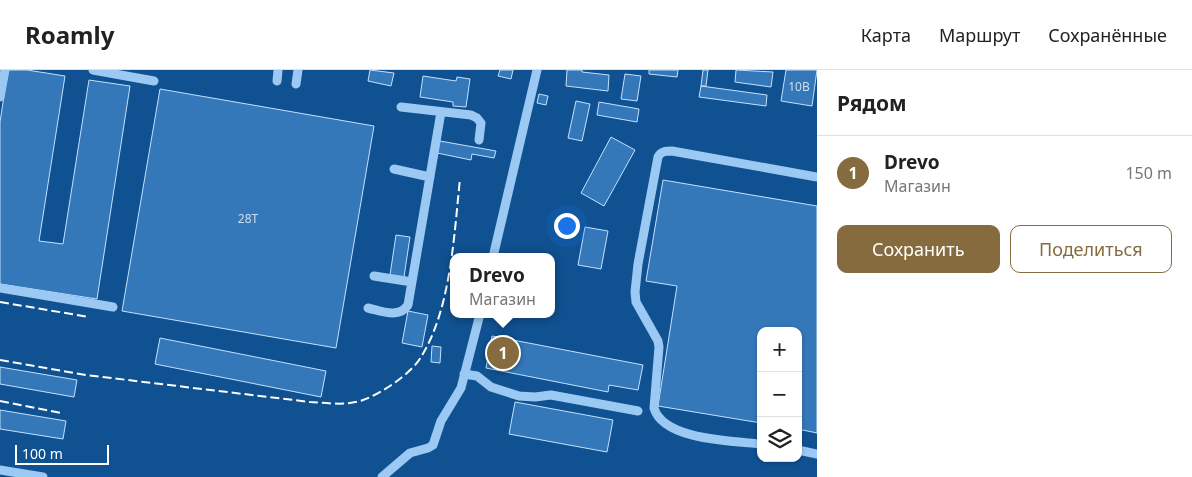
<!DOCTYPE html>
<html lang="ru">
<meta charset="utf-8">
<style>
body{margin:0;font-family:"Noto Sans",sans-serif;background:#f2f2f2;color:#222}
.controls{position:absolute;right:15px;bottom:15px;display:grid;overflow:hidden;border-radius:10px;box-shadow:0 1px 4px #0004}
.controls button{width:45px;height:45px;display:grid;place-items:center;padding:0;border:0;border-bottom:1px solid #e0e0e0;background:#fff;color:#222;font:25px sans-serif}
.scale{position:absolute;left:15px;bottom:12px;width:94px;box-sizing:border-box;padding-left:5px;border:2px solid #fff;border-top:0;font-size:14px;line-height:18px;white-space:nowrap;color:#fff;-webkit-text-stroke:4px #105191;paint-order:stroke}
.you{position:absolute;left:566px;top:155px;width:18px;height:18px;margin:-12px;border:4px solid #fff;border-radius:50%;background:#1a73e8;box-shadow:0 0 0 8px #1a73e833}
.badge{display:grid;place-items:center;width:32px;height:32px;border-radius:50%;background:#856b3d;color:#fff;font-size:16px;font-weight:700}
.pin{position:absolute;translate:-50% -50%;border:2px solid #fff;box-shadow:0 1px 5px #0006}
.popup{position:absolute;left:450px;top:183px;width:105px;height:65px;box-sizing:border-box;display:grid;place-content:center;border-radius:10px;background:#fff;filter:drop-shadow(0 1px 4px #0005);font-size:16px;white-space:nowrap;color:#767676}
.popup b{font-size:19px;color:#222}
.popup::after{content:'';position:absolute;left:50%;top:100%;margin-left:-10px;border:10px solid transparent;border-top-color:#fff}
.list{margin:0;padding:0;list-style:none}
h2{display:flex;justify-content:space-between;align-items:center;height:65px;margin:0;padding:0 20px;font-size:21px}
h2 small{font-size:16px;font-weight:400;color:#767676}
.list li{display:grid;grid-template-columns:32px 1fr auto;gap:15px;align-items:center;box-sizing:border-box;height:75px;padding:0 20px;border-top:1px solid #e0e0e0}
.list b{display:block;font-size:19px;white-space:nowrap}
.list p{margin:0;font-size:16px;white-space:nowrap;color:#767676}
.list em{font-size:16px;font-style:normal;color:#767676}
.actions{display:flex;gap:10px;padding:15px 20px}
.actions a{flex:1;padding:11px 0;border:1px solid #856b3d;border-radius:10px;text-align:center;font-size:18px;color:#856b3d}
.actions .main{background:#856b3d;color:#fff}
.icon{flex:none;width:28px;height:28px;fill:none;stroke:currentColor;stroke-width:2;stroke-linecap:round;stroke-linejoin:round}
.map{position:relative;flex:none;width:817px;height:407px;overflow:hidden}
header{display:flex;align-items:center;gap:30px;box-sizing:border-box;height:70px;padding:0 25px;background:#fff;border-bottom:1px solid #e0e0e0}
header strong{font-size:24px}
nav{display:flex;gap:28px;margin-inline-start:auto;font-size:18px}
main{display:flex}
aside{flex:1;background:#fff}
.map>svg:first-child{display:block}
</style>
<header>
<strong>Roamly</strong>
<nav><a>Карта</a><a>Маршрут</a><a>Сохранённые</a></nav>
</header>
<main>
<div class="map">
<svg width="817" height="407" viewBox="0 0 817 407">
<rect width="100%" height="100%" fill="#105191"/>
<!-- building -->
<path fill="#3478b9" stroke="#c2e1fe" d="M 8,0 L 27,0 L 65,6 L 39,171 L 63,174 L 89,10 L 130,16 L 97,229 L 0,214 L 0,52 Z
M 370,0 L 394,3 L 391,16 L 368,11 Z
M 500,0 L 513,0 L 511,9 L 498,6 Z
M 567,0 L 582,0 L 582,2 L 609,5 L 608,21 L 566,16 Z
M 649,0 L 678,0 L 677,7 L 649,4 Z
M 703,0 L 708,0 L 706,16 L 701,16 Z
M 736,0 L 773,2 L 771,17 L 735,12 Z
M 786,0 L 817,0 L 812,36 L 781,31 Z
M 625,4 L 641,6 L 637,31 L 621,29 Z
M 423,6 L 456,11 L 457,7 L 470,9 L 466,37 L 453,36 L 453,32 L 420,27 Z
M 701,16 L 767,25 L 766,36 L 699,27 Z
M 160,19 L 374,56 L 336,278 L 122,241 Z
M 539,24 L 548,26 L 546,35 L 537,33 Z
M 576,31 L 590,34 L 582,71 L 568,68 Z
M 599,32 L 639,39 L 637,52 L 597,45 Z
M 611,67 L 635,80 L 604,136 L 581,123 Z
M 440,71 L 496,81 L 494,88 L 472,84 L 471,90 L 437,83 Z
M 663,110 L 817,136 L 817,363 L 798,359 L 798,261 L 761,261 L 761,353 L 658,336 L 677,216 L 646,211 Z
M 585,157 L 608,161 L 601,199 L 578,195 Z
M 396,165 L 410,167 L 404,207 L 390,205 Z
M 408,241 L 428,245 L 422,277 L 402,273 Z
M 492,266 L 643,295 L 638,320 L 609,315 L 608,322 L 486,298 Z
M 160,268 L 326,301 L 321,327 L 155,294 Z
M 432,276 L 441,277 L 440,293 L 431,292 Z
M 0,297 L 77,310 L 74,327 L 0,314 Z
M 515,332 L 613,350 L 607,382 L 509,364 Z
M 0,340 L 66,351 L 63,369 L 0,359 Z"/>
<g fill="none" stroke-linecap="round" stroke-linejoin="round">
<!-- minor -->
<path stroke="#9bc9f3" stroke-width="9" d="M 93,0 L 154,11
M 277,11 L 278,0
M 296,14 L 298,0
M 0,27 L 5,0
M 401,37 L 471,45 L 477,48 L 481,53 L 479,70
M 394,99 L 430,107
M 493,187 L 537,0
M 374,206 L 412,212
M 0,218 L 113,237
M 368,238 C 381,241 399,249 408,235 L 441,42
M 464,304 L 477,306 L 491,317 L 519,326 L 535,327 L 551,325 L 638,341
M 761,374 C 732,371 663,370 654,338 L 659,277 L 658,271 L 636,232 L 635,222 L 638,194 L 658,87 C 661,81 666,81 672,81 L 817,107
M 798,380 L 817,384
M 0,400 L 43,407
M 382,407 L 410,383 L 428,378 L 433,375 L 441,351 L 461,318 L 480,244"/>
<!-- rail -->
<path stroke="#fff" stroke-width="2" stroke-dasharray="9 4" stroke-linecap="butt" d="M 0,232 L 89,247
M 0,290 L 86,305 L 310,332 C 327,333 347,336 363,330 C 381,324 412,303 421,287 C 451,239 454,165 460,109
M 0,331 L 61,343"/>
</g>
<g text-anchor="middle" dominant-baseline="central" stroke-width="5" stroke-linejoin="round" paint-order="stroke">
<!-- number labels -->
<g font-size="12" fill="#cde">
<text x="799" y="16">10В</text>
<text x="248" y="148">28Т</text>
</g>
</g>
</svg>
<div class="controls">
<button>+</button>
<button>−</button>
<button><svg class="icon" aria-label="layers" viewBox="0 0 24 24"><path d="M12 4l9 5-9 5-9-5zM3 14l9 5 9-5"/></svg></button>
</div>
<div class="scale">100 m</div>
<div class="you"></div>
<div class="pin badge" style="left:503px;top:283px">1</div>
<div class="popup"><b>Drevo</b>Магазин</div>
</div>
<aside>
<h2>Рядом<small></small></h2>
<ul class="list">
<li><span class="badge">1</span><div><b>Drevo</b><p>Магазин</p></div><em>150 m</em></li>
</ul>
<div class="actions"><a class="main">Сохранить</a><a>Поделиться</a></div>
</aside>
</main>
